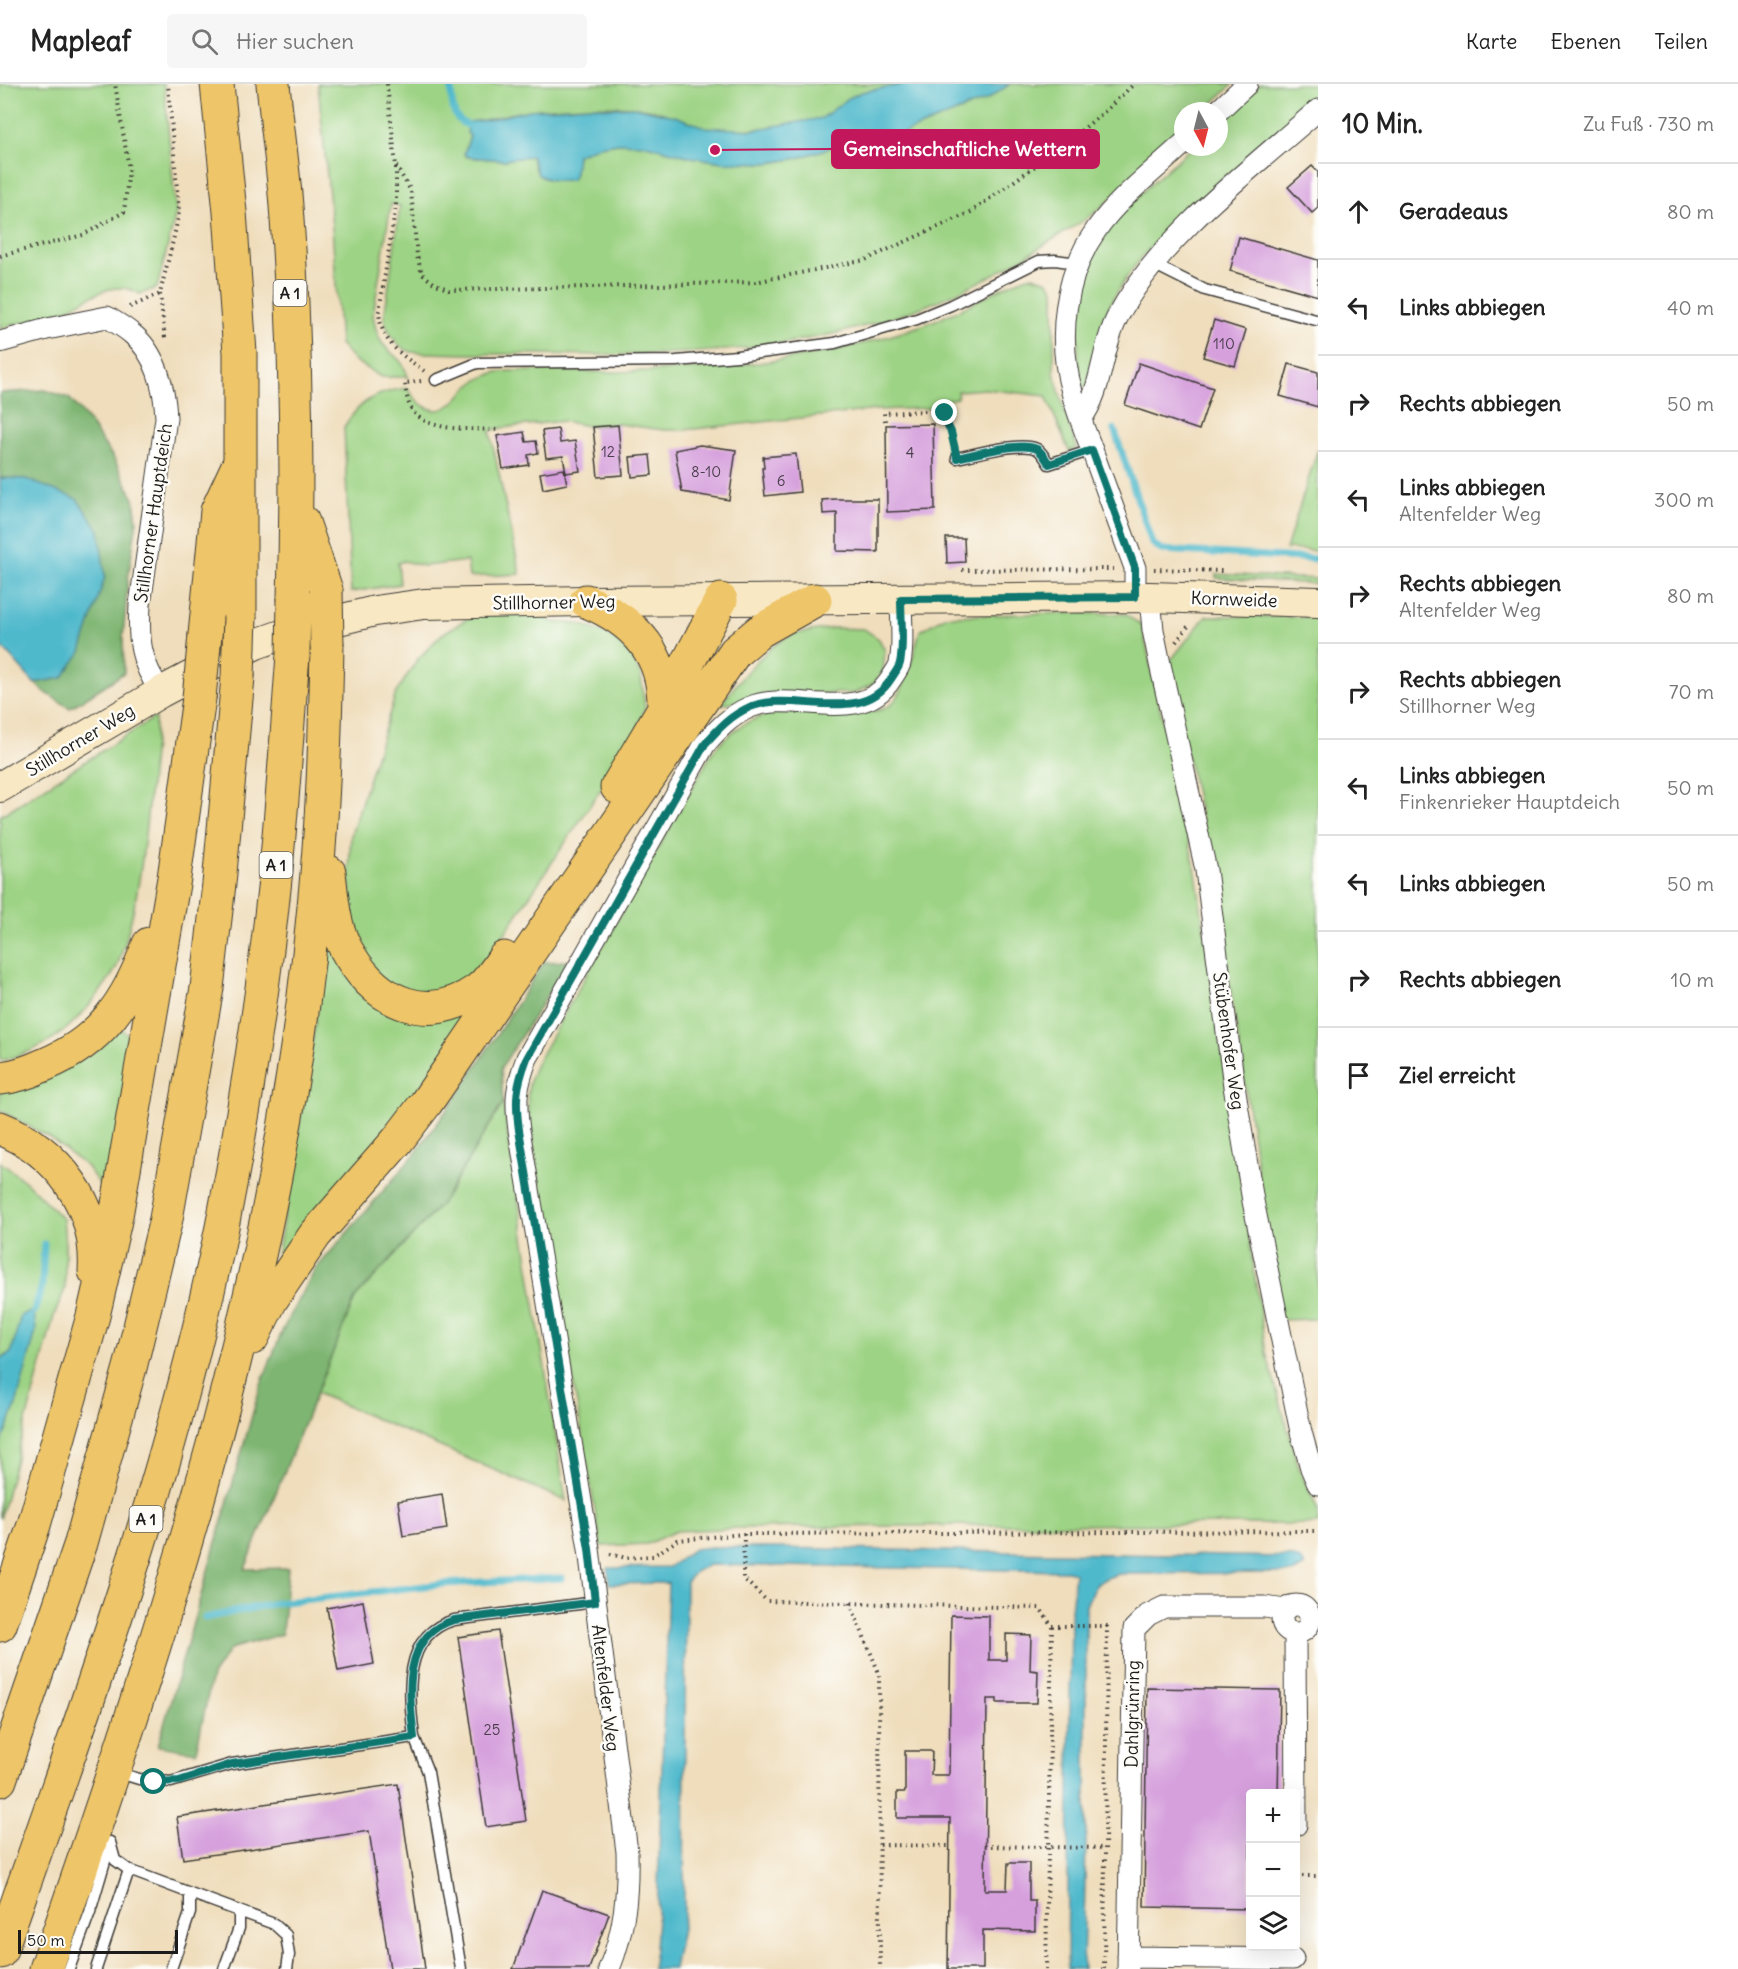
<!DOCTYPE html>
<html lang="de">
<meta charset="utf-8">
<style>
body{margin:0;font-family:Delius,sans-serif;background:#f6f6f6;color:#222}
.controls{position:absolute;right:18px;bottom:18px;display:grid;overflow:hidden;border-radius:6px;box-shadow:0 6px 24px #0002}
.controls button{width:54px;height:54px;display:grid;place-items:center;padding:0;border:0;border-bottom:2px solid #e0e0e0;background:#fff;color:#222;font:30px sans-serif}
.compass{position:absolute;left:1174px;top:18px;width:54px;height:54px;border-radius:50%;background:#fff;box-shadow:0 6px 24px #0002;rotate:173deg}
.scale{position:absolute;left:18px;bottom:15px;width:160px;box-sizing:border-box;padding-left:6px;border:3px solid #1c1c1c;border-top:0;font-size:16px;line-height:21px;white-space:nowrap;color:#1c1c1c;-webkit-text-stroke:4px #fdfcf7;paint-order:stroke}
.stop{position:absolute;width:18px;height:18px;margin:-14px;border:4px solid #0f766e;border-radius:50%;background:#fff}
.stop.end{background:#0f766e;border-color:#fff;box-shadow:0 2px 6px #0008}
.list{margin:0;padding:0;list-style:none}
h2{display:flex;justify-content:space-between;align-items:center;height:78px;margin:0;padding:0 24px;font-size:26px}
h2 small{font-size:20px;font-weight:400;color:#767676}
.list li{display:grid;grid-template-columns:39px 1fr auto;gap:18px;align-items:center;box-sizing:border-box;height:96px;padding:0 24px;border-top:2px solid #e0e0e0}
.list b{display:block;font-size:22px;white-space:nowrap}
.list p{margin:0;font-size:20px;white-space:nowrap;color:#767676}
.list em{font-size:20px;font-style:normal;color:#767676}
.icon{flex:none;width:33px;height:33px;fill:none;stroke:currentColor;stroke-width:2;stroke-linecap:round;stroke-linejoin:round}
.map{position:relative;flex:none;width:1318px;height:1885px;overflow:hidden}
header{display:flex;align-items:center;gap:36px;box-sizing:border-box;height:84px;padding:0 30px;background:#fff;border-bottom:2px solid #e0e0e0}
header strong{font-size:28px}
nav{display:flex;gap:33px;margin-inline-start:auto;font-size:21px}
.search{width:420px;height:54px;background:#f6f6f6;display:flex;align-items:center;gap:15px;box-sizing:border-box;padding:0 21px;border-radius:6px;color:#767676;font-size:22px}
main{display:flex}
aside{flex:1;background:#fff}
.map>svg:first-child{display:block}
</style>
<header>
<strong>Mapleaf</strong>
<div class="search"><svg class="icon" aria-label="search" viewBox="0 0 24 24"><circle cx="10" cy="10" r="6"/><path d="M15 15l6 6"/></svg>Hier suchen</div>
<nav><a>Karte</a><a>Ebenen</a><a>Teilen</a></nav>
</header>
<main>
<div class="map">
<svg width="1318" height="1885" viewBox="0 0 1318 1885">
<rect width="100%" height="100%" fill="#fdfcf7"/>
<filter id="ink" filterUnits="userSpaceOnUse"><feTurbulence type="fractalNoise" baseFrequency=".0167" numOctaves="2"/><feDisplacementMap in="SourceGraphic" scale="12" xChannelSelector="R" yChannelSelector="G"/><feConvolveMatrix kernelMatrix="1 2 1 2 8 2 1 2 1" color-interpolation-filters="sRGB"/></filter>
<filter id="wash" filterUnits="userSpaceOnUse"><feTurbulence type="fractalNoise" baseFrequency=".008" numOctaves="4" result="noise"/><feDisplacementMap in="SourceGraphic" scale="24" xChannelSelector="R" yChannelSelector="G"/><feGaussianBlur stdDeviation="1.35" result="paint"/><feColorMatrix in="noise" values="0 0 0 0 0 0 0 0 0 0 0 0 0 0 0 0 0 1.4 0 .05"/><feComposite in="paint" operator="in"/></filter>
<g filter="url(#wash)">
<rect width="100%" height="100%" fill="#efddbb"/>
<!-- green -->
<path fill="#9dd384" stroke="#5c7850" stroke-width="1.5" d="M 0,0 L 164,0 L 176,129 L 157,204 L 140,210 C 110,191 82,222 54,231 C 37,236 18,239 0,244 Z
M 318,0 L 906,0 L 897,2 C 873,12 847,27 822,34 C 793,42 731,50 703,43 C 680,37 658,24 633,23 C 600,21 566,22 532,26 C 511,28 491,36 469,38 L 470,52 L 464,70 L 467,73 L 504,76 L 531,72 L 535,86 L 576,78 L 577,71 L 599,62 L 618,59 L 643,60 L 691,73 L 723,78 L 769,79 L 798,74 L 836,62 L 854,61 L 890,55 L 988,15 L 1010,0 L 1233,0 L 1204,27 L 1183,27 L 1183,47 C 1153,74 1122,109 1089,133 C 1076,142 1061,150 1047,159 C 1012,182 974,202 935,218 C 812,270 670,273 538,270 C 496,270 453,271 411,268 C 396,262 389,250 384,235 L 400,122 L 391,120 L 373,231 C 375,241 376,251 382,259 C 393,273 403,274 408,293 L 381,293 L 355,277 L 340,260 L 332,142 Z
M 1260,0 L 1318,0 L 1318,16 C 1295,36 1273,57 1249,76 C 1196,120 1136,163 1107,228 C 1097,251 1093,278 1087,303 L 1083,303 C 1077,289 1078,268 1078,253 C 1079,215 1087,176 1110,144 C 1129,117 1167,86 1192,63 L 1219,63 L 1219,38 Z
M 1033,192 L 1048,197 L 1054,206 L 1054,289 L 1066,332 L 1077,364 L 1069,367 L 1046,312 L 985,305 L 958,307 L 957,314 L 937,318 L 929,324 L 877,326 L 684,346 L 664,346 L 619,340 L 588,342 L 563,337 L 501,344 L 490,347 L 520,490 L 469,493 L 467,477 L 424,482 L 404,477 L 398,479 L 400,500 L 351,508 L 344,343 C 361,315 377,308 408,304 C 416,319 433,334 450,321 C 459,314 466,304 475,298 C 482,293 489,291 497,288 C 534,284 573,288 611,288 C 679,287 748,283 815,270 C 863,261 910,248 955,228 C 978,218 1009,197 1033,192 Z
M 1318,365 L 1318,467 L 1286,465 Z
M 1216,490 L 1318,495 L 1318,500 L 1216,494 Z
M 541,528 L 551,538 L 580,540 L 609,551 L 630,569 L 641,592 L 645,624 L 633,657 L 477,891 L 444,909 L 415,910 L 386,900 L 354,858 L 350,827 L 349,787 L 351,751 L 396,609 L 417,576 L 442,550 L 475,530 Z
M 1066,529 L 1125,530 L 1142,542 L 1196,789 L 1266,1269 L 1299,1384 L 1318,1426 L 1318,1440 L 973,1441 L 742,1444 L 676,1447 L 647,1460 L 601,1462 L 530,1043 C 527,1017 525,1003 536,980 L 713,667 C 755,618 790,629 848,629 C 861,629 877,629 889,622 C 906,611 914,567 920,547 L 946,532 Z
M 1206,532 L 1318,533 L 1318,1235 L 1280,1236 L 1213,786 L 1167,581 Z
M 833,544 L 864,545 L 879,555 L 885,567 L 883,587 L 873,600 L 855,609 L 765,610 L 738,619 L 721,620 C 737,599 769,557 796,550 C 808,547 821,546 833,544 Z
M 155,633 L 155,650 C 147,724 144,812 117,882 C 114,890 107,897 102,905 C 75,943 46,966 0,977 L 0,732 Z
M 329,854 L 359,908 L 484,920 L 290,1171 L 277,1174 Z
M 118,943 L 133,954 L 108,1112 L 87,1083 L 50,1054 L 0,1026 L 0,1004 Z
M 503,1019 L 506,1039 L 566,1417 L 316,1309 L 355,1214 L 442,1119 Z
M 0,1078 L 26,1098 L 63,1135 L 65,1160 L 65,1205 L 54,1232 L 0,1435 Z"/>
<!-- forest -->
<path fill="#7eb572" stroke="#4d6847" stroke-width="1.5" d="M 45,306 L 69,314 L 88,336 L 114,375 L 134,415 L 137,437 L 128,494 L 123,555 L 124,589 L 70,624 L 49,611 L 34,599 L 62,594 L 26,395 L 0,394 L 0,309 Z
M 569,877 L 501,984 L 503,1019 L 442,1119 L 355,1214 L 245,1485 L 288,1484 L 282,1550 L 230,1565 L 212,1592 L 196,1668 L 158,1662 L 261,1300 L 283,1245 L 315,1186 L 414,1071 L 457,1012 L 544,878 Z"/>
<!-- water -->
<path fill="#4fb9cc" stroke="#366a74" stroke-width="1.5" d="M 906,0 L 1010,0 L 988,15 L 890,55 L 854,61 L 836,62 L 798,74 L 769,79 L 723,78 L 691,73 L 643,60 L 618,59 L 599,62 L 577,71 L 575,89 L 572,96 C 559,97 549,97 538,91 L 531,72 L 504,76 L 468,73 L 464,70 L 470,52 L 467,49 L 469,38 L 487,36 L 530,26 L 591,22 L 609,24 L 634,23 L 675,32 L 704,43 L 751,46 L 822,34 L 847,15 L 861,8 Z
M 0,394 L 26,395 L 77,415 L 99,446 L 105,493 L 81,568 L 62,594 L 34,599 L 0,561 Z
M 34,1227 L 36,1247 L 16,1321 L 0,1363 L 0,1275 L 11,1269 L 21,1231 Z
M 711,1463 L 1294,1473 L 1302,1477 L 1305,1482 L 1293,1489 L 1120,1490 C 1098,1495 1094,1500 1086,1522 L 1086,1757 L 1083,1885 L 1067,1885 L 1071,1527 L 1075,1489 L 1067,1487 L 708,1481 L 696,1487 L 686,1498 L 684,1834 L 674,1885 L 652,1885 L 655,1865 L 657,1833 L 668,1499 L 609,1500 L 608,1484 L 669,1483 L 694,1465 Z"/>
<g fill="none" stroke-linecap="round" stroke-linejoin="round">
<!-- stream -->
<path stroke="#4fb9cc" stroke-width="7" d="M 451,0 C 452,22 450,40 477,43
M 1114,345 L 1152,459 L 1161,466 L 1318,475
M 34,1227 L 42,1202 L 44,1160
M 205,1534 L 276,1519 L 442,1500 L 561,1494"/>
</g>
<g id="blocks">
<!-- building -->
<path fill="#d6a0dd" d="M 1312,82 L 1318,88 L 1318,124 L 1312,129 L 1288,103 Z
M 1239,153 L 1318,176 L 1318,212 L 1230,187 Z
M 1214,236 L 1246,246 L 1235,282 L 1203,273 Z
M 1139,279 L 1213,304 L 1199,346 L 1125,321 Z
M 1289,280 L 1318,288 L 1318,323 L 1280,312 Z
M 933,340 L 935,426 L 887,428 L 886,341 Z
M 618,341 L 623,391 L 598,393 L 593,343 Z
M 558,345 L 560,359 L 575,357 L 580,387 L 566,389 L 563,372 L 546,374 L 542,347 Z
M 524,348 L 526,358 L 536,357 L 538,369 L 528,371 L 529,381 L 503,385 L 497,352 Z
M 700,361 L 736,366 L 729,416 L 682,408 L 675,366 Z
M 796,370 L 800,408 L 765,412 L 762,384 L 764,384 L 763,373 Z
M 650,371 L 652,391 L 632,393 L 630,373 Z
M 564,385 L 567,400 L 543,405 L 540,389 Z
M 835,415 L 878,415 L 878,468 L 837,467 L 837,429 L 823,430 L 822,416 Z
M 946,454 L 964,454 L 965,478 L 947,479 Z
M 442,1410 L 447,1445 L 403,1452 L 398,1417 Z
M 363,1517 L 374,1580 L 338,1587 L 327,1524 Z
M 951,1531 L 989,1532 L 989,1576 L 1006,1576 L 1006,1550 L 1031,1551 L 1030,1586 L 1038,1587 L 1037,1619 L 997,1619 L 997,1615 L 987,1615 L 985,1806 L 1007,1806 L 1008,1779 L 1029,1779 L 1029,1817 L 1035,1817 L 1035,1847 L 983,1846 L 983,1885 L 948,1885 L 950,1734 L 897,1734 L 897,1708 L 905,1708 L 905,1667 L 932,1667 L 931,1691 L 949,1691 Z
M 498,1547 L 526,1737 L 486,1743 L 458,1553 Z
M 1147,1604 L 1280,1606 L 1278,1710 L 1250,1710 L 1250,1825 L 1144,1823 Z
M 398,1700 L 425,1885 L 390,1885 L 369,1747 L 183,1775 L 177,1733 Z
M 542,1806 L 609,1830 L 589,1885 L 513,1885 Z"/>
</g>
</g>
<g filter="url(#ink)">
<use href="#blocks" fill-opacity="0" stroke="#3c3934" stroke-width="1.5"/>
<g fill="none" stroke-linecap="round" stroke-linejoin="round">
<!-- lane casing -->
<g stroke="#3c3934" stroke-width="13">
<path id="lane" d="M 1153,180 L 1205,206 L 1316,236
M 436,296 L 477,279 L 676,277 L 737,272 L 835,259 L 917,235 L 951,221 L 1039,177 L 1055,176 L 1077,179
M 957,374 C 975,370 1021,357 1037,365 C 1042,368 1046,375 1049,380 L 1092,366
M 414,1653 L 428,1688 L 461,1885
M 116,1688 L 139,1695 L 171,1698 L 232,1680 L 414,1653 C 409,1612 401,1551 454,1536 L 595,1518
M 110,1758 L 115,1776 L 129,1786 L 190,1809 L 190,1829 L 171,1885
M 190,1809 L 274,1840 L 286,1851 L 289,1871 L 287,1885
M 69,1885 L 90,1828 L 110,1760
M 96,1885 L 129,1786
M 224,1885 L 239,1844 L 239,1827"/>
</g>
<!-- street casing -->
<g stroke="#3c3934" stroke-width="23">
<path id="street" d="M 1218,27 L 1247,0
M 0,258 L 47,245 L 107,233 C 115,238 124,243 131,249 C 156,268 165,305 166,334 L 140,521 C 138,556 140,578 161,608
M 1081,335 C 1103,306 1101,264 1118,232 C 1160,153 1251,85 1318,26
M 1135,513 L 1135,484 C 1122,448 1109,413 1096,377 C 1088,354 1078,332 1072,308 C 1057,255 1064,192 1096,146 C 1118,114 1154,87 1183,60
M 1150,513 L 1153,546 L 1160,580 L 1206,786 L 1234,1002 L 1253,1117 L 1301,1348 L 1311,1384 L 1318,1400
M1282 1535a14 14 0 1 1 28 0a14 14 0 1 1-28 0Z
M 1295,1550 L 1296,1741
M 1128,1873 L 1293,1875
M 609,1885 C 625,1845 628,1810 627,1768 L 589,1465 L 519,1046 C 515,1016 516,1003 527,974 L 705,660 C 718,645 731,631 750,623 C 794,605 861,643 891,595 C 894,590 899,584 900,579 C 904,562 901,533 901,515
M 1128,1885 L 1134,1545 L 1148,1531 L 1164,1523 L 1265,1523 L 1285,1526"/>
</g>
<!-- secondary casing -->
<g stroke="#3c3934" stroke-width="32">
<path id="secondary" d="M 0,703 L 161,608 L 212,581 L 256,560 L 290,548 L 375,527 L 424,520 L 586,517 L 1150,513 L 1318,518"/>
</g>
<!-- highway casing -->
<g stroke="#3c3934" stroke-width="35">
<path id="highway" d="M 217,0 L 230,128 L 240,269 L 240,533
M 273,0 C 277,41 283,82 286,122 C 296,252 298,384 294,514
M 303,438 L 326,506
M 586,517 C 635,537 665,570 664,624
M 205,551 L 217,427 L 237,384
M 617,703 L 664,624 L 721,516
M 329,788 C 332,816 334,848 350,872 C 379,920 429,941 478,906 C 488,898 497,885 504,874
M 0,994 C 15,993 31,987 44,981 C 102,957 128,917 149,860
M 0,1044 C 58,1067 99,1122 95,1187
M 252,1254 L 271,1216 L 315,1151 L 397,1057 L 426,1019 L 735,568 L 760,547 L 815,516
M 0,1541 L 34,1441 L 93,1232 L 116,1132 L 174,794 L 199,614
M 0,1696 L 81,1459 L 131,1280 L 166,1135 L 207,904 L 219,800 L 238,593
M 0,1868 C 84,1630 171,1391 222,1143 C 244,1032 262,918 274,805 C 282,727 287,649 293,571
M 46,1885 C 154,1578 255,1266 300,943 C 310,868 318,793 322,718 C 325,666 326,613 327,561"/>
</g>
<!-- path -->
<path stroke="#3c3934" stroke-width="4" stroke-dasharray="1.5 4.5" stroke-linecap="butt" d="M 387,0 L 396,82 L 396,121 L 379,228 C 381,259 401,270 424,287
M 396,82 L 411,107 L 417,172 L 422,190 L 434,199 L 449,206 L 592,203 L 755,198 L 865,176 L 971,128 L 1056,67 L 1103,29 L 1134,0
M 0,172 L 83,151 L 124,128 L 129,85 L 115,0
M 160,210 L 165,254
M 130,223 L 160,210 C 166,183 174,156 179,128 L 168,0
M 421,297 L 405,299 C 406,308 407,318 412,326 C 428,349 473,344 498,346
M 885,337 L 884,329 L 926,327 L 942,321 L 947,344 L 951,348 L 953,359
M 1154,485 L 1224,487
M 962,486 L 1113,485
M 1176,558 L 1190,540
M 744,1450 L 743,1494 L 767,1517 L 1040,1524 L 1052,1542 L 1046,1885
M 610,1470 L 626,1474 L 653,1472 L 678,1456 L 744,1450 L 1318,1447
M 850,1519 L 879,1589 L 880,1885
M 1052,1542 L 1108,1542
M 880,1761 L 949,1762
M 985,1762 L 1105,1764
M 1296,1792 L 1318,1792
M 1104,1885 L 1107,1542"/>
<!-- lane -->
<use href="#lane" stroke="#fff" stroke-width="10"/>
<!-- street -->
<use href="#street" stroke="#fff" stroke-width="21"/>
<!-- secondary -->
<use href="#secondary" stroke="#f8e8c3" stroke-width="30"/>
<!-- highway -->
<use href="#highway" stroke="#eec569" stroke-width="33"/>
<!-- highway-bridge casing -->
<g stroke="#3c3934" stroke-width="35" stroke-linecap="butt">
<path id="highway-bridge" d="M 326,506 L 327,561
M 293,571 L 294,514
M 238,593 L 240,533
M 199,614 L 205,551"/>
</g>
<!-- highway-bridge -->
<use href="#highway-bridge" stroke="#eec569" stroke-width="33"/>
</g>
</g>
<g fill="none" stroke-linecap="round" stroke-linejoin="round" filter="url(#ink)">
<!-- route -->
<path stroke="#0f766e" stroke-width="8" d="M 154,1698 L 179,1697 L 232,1680 L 414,1653 C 409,1612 401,1551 454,1536 L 595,1518 L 589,1465 L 519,1046 C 515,1016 516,1003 527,974 L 705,660 C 718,645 731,631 750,623 C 794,605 861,643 891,595 C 894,590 899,584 900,579 C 904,562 901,534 901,515 L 1135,513 L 1135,484 L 1092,366 L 1049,380 C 1046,375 1042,368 1037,365 C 1021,357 975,370 957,374 L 951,348 L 946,338 L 945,329"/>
</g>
<g text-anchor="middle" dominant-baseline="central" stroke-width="5" stroke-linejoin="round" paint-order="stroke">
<!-- number labels -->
<g font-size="15" fill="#4a3d4c">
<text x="1224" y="259">110</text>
<text x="608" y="367">12</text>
<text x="910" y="368">4</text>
<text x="706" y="387">8-10</text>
<text x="781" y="396">6</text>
<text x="492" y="1645">25</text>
</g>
<!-- shield labels -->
<g fill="#fdfcf7" stroke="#605f5e" stroke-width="1.5">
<rect x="273.5" y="196" width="33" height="26" rx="4.5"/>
<rect x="259.5" y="768" width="33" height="26" rx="4.5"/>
<rect x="129.5" y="1422" width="33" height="26" rx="4.5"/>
</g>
<g font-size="16" font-weight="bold" fill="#1c1c1c">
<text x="290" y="209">A 1</text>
<text x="276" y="781">A 1</text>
<text x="146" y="1435">A 1</text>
</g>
<!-- street labels -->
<g font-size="18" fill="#1c1c1c" stroke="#fdfcf7">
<text transform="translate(153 429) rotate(-82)">Stillhorner Hauptdeich</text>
<text transform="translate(1234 515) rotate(2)">Kornweide</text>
<text transform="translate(554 518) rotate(-1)">Stillhorner Weg</text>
<text transform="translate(80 656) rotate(-31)">Stillhorner Weg</text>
<text transform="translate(1229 957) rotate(82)">Stübenhofer Weg</text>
<text transform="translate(606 1604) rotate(83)">Altenfelder Weg</text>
<text transform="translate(1132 1630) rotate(-89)">Dahlgrünring</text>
</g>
</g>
<!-- callouts -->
<path fill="none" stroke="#c2185b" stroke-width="2" d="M715 66L832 65"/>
<circle fill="#c2185b" stroke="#fdfcf7" stroke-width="2" cx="715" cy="66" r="6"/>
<rect fill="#c2185b" stroke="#c2185b" stroke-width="2" x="832" y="46" width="267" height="38" rx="6"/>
<g font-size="20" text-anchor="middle" font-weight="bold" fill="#fff">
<text x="965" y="72">Gemeinschaftliche Wettern</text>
</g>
</svg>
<div class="controls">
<button>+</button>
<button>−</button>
<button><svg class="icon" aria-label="layers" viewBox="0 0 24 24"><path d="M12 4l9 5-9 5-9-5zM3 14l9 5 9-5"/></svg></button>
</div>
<svg class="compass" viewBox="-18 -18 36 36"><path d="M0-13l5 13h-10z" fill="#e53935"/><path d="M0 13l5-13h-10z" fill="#767676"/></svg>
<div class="scale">50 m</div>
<div class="stop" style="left:154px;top:1698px"></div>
<div class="stop end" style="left:945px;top:329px"></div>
</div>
<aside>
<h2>10 Min.<small>Zu Fuß · 730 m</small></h2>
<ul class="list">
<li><svg class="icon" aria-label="ahead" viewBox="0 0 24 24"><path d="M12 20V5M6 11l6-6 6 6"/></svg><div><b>Geradeaus</b></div><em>80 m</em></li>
<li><svg class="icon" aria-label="left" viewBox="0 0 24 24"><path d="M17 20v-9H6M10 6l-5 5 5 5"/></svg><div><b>Links abbiegen</b></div><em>40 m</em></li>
<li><svg class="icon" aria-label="right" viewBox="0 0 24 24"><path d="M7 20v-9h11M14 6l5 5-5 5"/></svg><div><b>Rechts abbiegen</b></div><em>50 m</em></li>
<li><svg class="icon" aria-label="left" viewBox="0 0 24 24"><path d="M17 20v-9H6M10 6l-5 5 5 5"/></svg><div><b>Links abbiegen</b><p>Altenfelder Weg</p></div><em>300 m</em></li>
<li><svg class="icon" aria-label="right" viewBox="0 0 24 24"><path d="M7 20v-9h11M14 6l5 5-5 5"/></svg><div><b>Rechts abbiegen</b><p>Altenfelder Weg</p></div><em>80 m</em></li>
<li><svg class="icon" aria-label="right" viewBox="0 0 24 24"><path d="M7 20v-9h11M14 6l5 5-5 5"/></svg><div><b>Rechts abbiegen</b><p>Stillhorner Weg</p></div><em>70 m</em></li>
<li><svg class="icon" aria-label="left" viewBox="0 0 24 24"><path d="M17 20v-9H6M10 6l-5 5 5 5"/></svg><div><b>Links abbiegen</b><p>Finkenrieker Hauptdeich</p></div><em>50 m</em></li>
<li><svg class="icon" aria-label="left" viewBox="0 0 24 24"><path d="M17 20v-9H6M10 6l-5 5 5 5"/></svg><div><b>Links abbiegen</b></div><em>50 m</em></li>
<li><svg class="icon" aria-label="right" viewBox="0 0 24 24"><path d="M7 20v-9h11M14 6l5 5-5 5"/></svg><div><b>Rechts abbiegen</b></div><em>10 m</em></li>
<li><svg class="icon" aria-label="arrive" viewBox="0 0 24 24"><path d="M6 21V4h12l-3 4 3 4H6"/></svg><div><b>Ziel erreicht</b></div></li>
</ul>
</aside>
</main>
